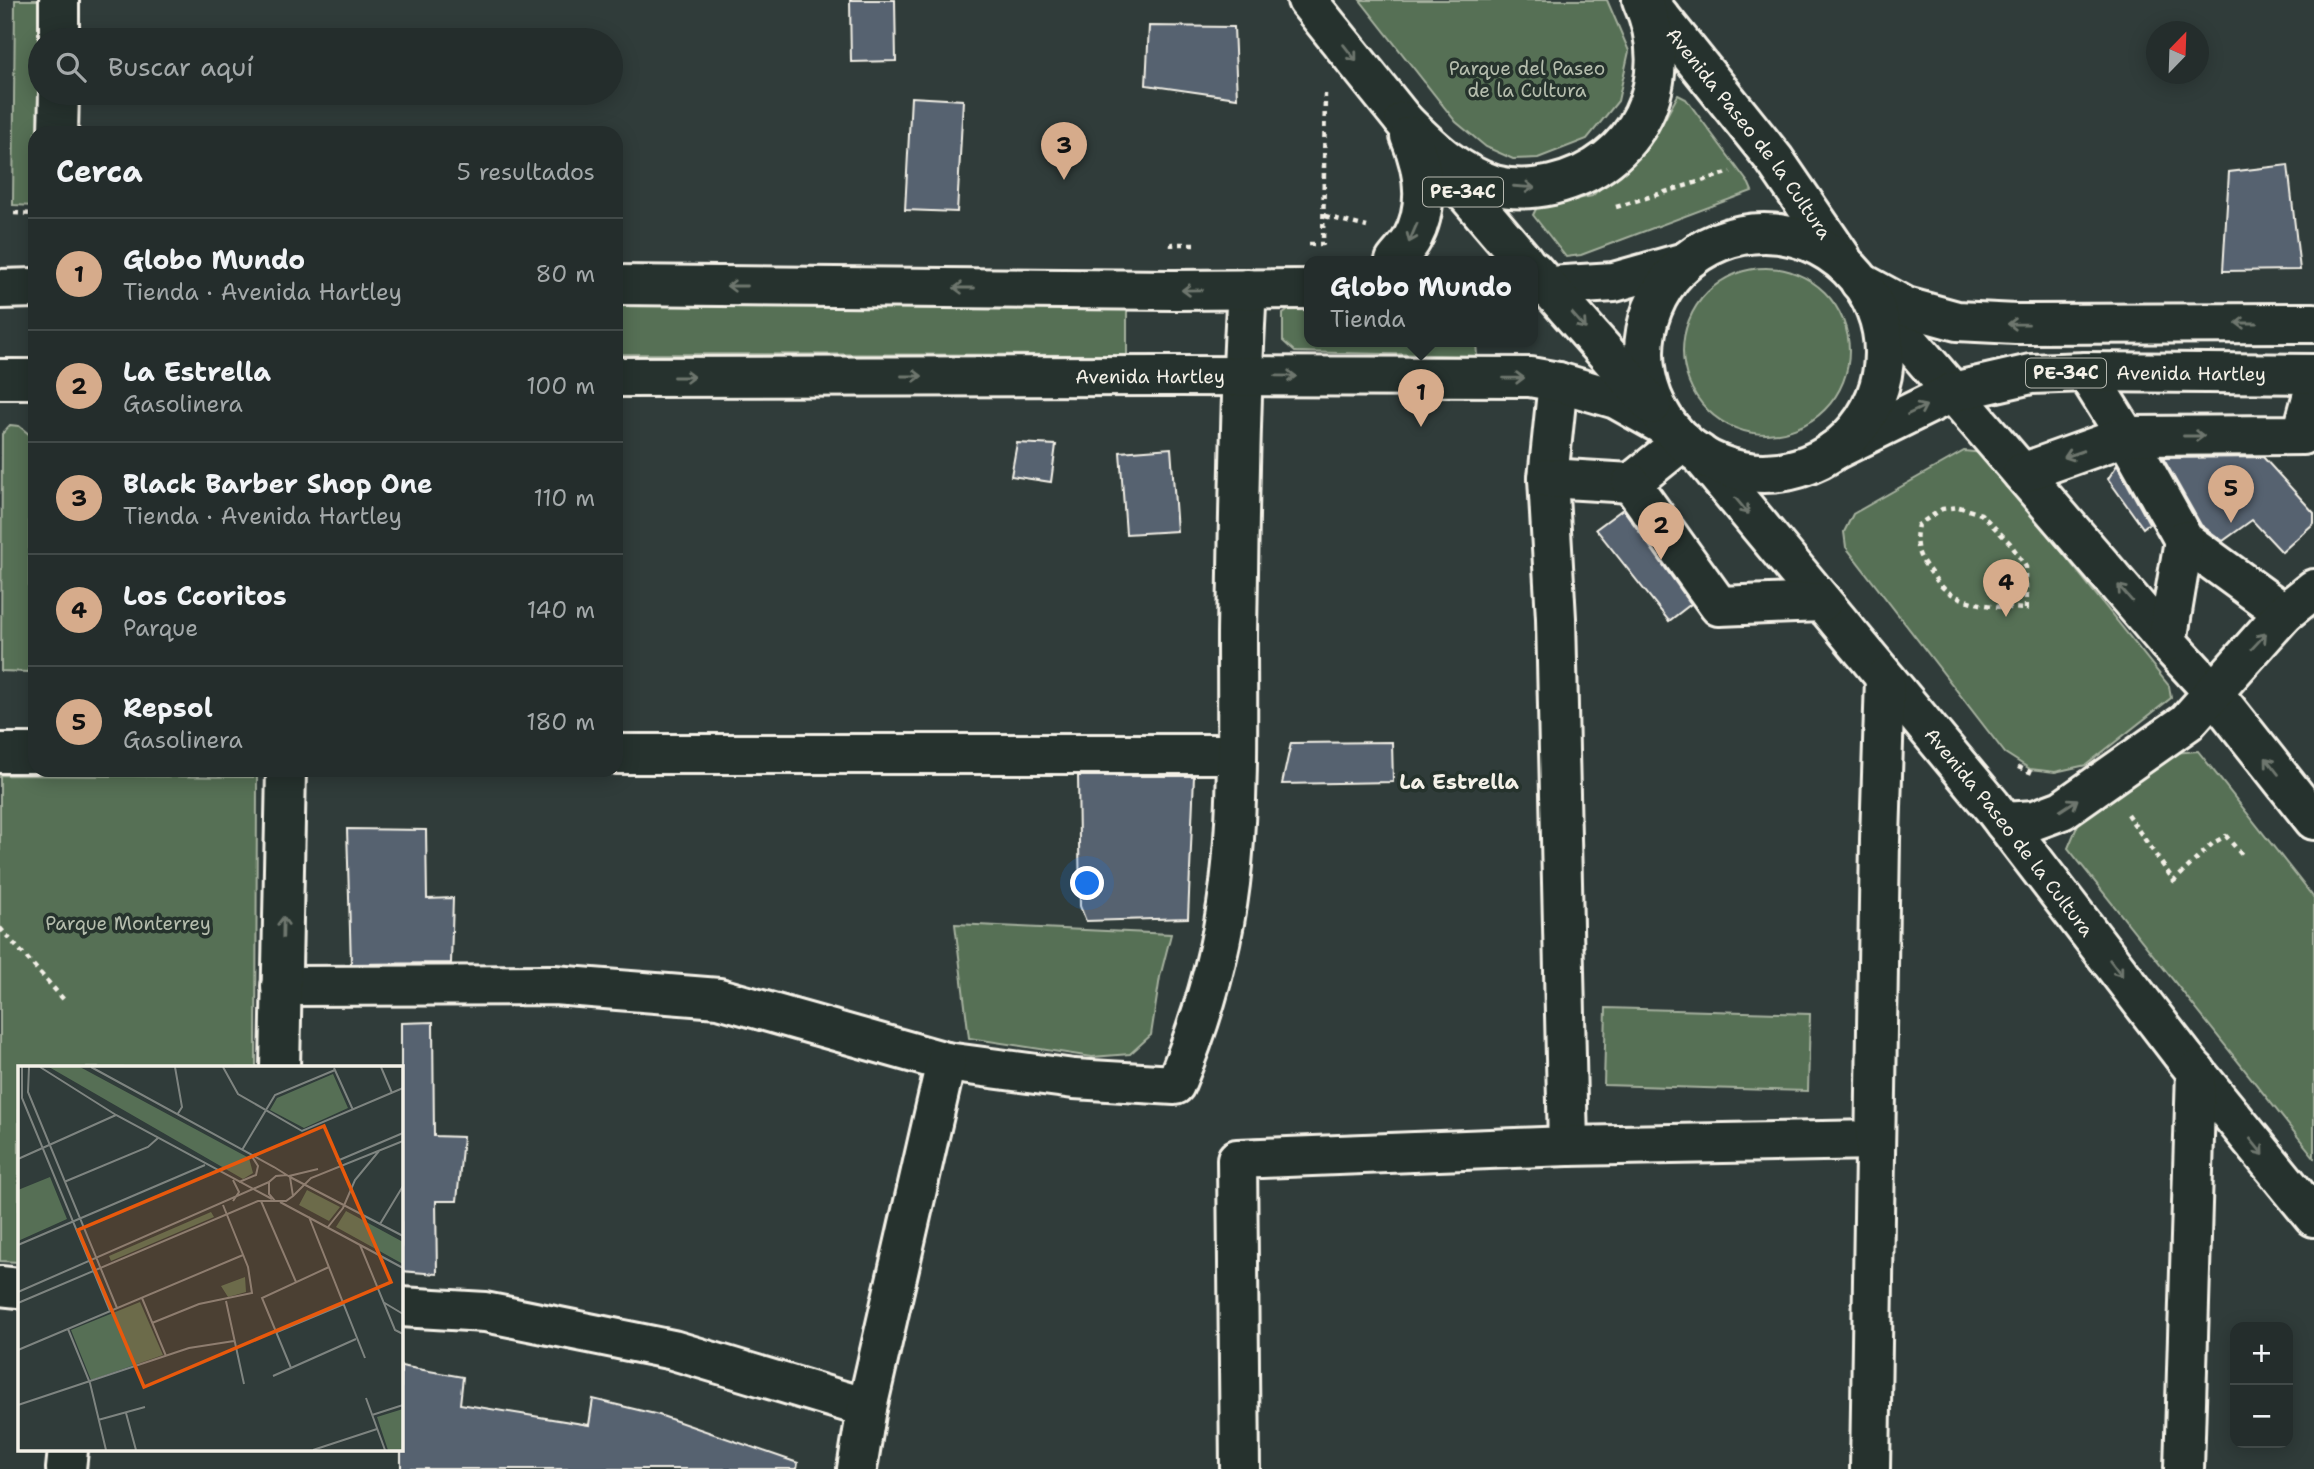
<!DOCTYPE html>
<html lang="es">
<meta charset="utf-8">
<style>
body{margin:0;font-family:"Shantell Sans",sans-serif;background:#303938;color:#f1f3f6}
.controls{position:absolute;right:21px;bottom:21px;display:grid;overflow:hidden;border-radius:14px;box-shadow:0 4px 18px #0003}
.controls button{width:63px;height:63px;display:grid;place-items:center;padding:0;border:0;border-bottom:2px solid #414948;background:#242d2c;color:#f1f3f6;font:35px sans-serif}
.compass{position:absolute;left:2146px;top:21px;width:63px;height:63px;border-radius:50%;background:#242d2c;box-shadow:0 4px 18px #0003;rotate:23deg}
.you{position:absolute;left:1088px;top:884px;width:24px;height:24px;margin:-18px;border:5px solid #fff;border-radius:50%;background:#1a73e8;box-shadow:0 0 0 10px #1a73e833}
.badge{display:grid;place-items:center;width:46px;height:46px;border-radius:50%;background:#d6ab8b;color:#111;font-size:23px;font-weight:700}
.pin{position:absolute;translate:-50% -58px;filter:drop-shadow(0 2px 4px #0008)}
.pin::after{content:'';position:absolute;top:37px;width:24px;height:21px;background:inherit;clip-path:polygon(0 0,100% 0,50% 100%)}
.popup{position:absolute;left:1304px;top:256px;width:234px;height:91px;box-sizing:border-box;display:grid;place-content:center;border-radius:14px;background:#242d2c;filter:drop-shadow(0 2px 5px #0005);font-size:23px;white-space:nowrap;color:#a3a8a9}
.popup b{font-size:26px;color:#f1f3f6}
.popup::after{content:'';position:absolute;left:50%;top:100%;margin-left:-14px;border:14px solid transparent;border-top-color:#242d2c}
.list{margin:0;padding:0;list-style:none}
h2{display:flex;justify-content:space-between;align-items:center;height:91px;margin:0;padding:0 28px;font-size:30px}
h2 small{font-size:23px;font-weight:400;color:#a3a8a9}
.list li{display:grid;grid-template-columns:46px 1fr auto;gap:21px;align-items:center;box-sizing:border-box;height:112px;padding:0 28px;border-top:2px solid #414948}
.list b{display:block;font-size:26px;white-space:nowrap}
.list p{margin:0;font-size:23px;white-space:nowrap;color:#a3a8a9}
.list em{font-size:23px;font-style:normal;color:#a3a8a9}
.icon{flex:none;width:38px;height:38px;fill:none;stroke:currentColor;stroke-width:2;stroke-linecap:round;stroke-linejoin:round}
.map{position:relative;flex:none;width:2314px;height:1469px;overflow:hidden}
.search{position:absolute;background:#242d2c;box-shadow:0 4px 18px #0003;left:28px;top:28px;width:595px;height:77px;display:flex;align-items:center;gap:18px;box-sizing:border-box;padding:0 24px;border-radius:38px;color:#a3a8a9;font-size:26px}
.panel{position:absolute;background:#242d2c;box-shadow:0 4px 18px #0003;left:28px;top:126px;width:595px;height:651px;border-radius:21px}
.map>svg:first-child{display:block}
</style>
<div class="map">
<svg width="2314" height="1469" viewBox="0 0 2314 1469">
<rect width="100%" height="100%" fill="#303c3a"/>
<filter id="ink" filterUnits="userSpaceOnUse"><feTurbulence type="fractalNoise" baseFrequency=".0143" numOctaves="2"/><feDisplacementMap in="SourceGraphic" scale="14" xChannelSelector="R" yChannelSelector="G"/><feConvolveMatrix kernelMatrix="1 2 1 2 8 2 1 2 1" color-interpolation-filters="sRGB"/></filter>
<g filter="url(#ink)">
<!-- green -->
<path fill="#566f55" stroke="#a5b09e" stroke-width="2" d="M 15,0 L 40,0 L 38,133 L 35,133 L 35,206 L 13,205 Z
M 1360,0 L 1607,0 L 1629,51 L 1618,101 L 1587,139 L 1538,158 L 1513,159 L 1486,147 L 1456,122 Z
M 1678,95 L 1686,99 L 1749,184 L 1752,191 L 1581,255 L 1566,257 L 1533,215 L 1537,207 L 1592,196 L 1654,139 Z
M1683 351a83 83 0 1 1 166 0a83 83 0 1 1-166 0Z
M 1297,304 L 1309,304 L 1309,341 L 1476,341 L 1477,356 L 1295,352 L 1283,341 L 1283,314 Z
M 616,306 L 1127,306 L 1127,355 L 616,354 Z
M 10,425 L 19,426 L 30,435 L 29,672 L 1,671 L 2,434 Z
M 1964,451 L 1983,453 L 2169,686 L 2171,698 L 2086,765 L 2055,772 L 2030,769 L 2005,753 L 1846,547 L 1844,532 L 1853,514 Z
M 2198,751 L 2314,898 L 2314,1157 L 2068,848 L 2079,822 L 2173,753 Z
M 0,775 L 257,777 L 256,1068 L 19,1068 L 19,1262 L 0,1261 Z
M 955,924 L 1171,934 L 1160,977 L 1151,1035 L 1130,1054 L 1092,1057 L 969,1038 Z
M 1606,1008 L 1810,1014 L 1808,1091 L 1604,1085 Z"/>
<!-- building -->
<path fill="#56626f" stroke="#f4f1e8" stroke-width="2" d="M 850,0 L 895,0 L 896,61 L 851,62 Z
M 1149,26 L 1234,27 L 1237,98 L 1146,85 Z
M 911,97 L 963,100 L 957,212 L 905,210 Z
M 2288,165 L 2300,270 L 2223,271 L 2229,172 Z
M 1017,443 L 1056,445 L 1051,482 L 1011,476 Z
M 1171,448 L 1177,531 L 1126,534 L 1120,452 Z
M 2263,457 L 2314,513 L 2314,523 L 2282,552 L 2252,520 L 2223,541 L 2201,525 L 2163,458 Z
M 2117,465 L 2149,523 L 2143,528 L 2108,479 Z
M 1623,509 L 1691,604 L 1669,621 L 1596,529 Z
M 1392,742 L 1393,782 L 1282,784 L 1291,743 Z
M 1078,776 L 1194,776 L 1188,918 L 1086,921 L 1080,906 Z
M 347,829 L 426,830 L 427,899 L 453,898 L 451,963 L 351,964 Z
M 433,1022 L 434,1136 L 463,1137 L 457,1201 L 436,1201 L 437,1274 L 401,1271 L 401,1023 Z
M 401,1366 L 463,1377 L 460,1404 L 589,1425 L 593,1399 L 659,1415 L 798,1463 L 797,1469 L 401,1469 Z"/>
<g fill="none" stroke-linecap="round" stroke-linejoin="round">
<!-- minor casing -->
<g stroke="#f4f1e8" stroke-width="44">
<g id="minor">
<path d="M 59,40 L 59,0"/>
<path d="M 58,133 L 59,93"/>
<path d="M 1870,296 L 2167,642 L 2212,691 L 2314,820"/>
<path d="M 2086,372 L 2126,436 L 2184,540 L 2284,613"/>
<path d="M 1558,382 L 1548,478 L 1556,618 L 1568,1146"/>
<path id="s1" d="M 1699,453 L 1991,805 L 2184,1057 L 2314,1217"/>
<path d="M 2022,473 L 2126,436 L 2302,435 L 2314,390"/>
<path d="M 1548,478 L 1631,483 L 1683,441"/>
<path d="M 1631,483 L 1719,606 L 1822,602"/>
<path d="M 2167,642 L 2184,540"/>
<path d="M 0,753 L 35,753"/>
<path d="M 616,754 L 1236,754"/>
<path d="M 2004,822 L 2035,820 L 2062,810 L 2187,722 L 2284,613 L 2314,589"/>
<path d="M 281,986 L 554,985 L 719,998 L 946,1062 L 1074,1079 L 1175,1085 C 1204,1016 1225,940 1232,865 C 1239,788 1237,710 1237,633 C 1239,518 1240,404 1247,289"/>
<path d="M 280,1068 L 286,770"/>
<path d="M 0,1286 L 19,1288"/>
<path d="M 401,1307 L 485,1312 L 673,1350 L 867,1408"/>
<path d="M 66,1469 L 68,1450"/>
<path d="M 857,1469 L 867,1408 L 946,1062"/>
<path d="M 1240,1469 L 1237,1159 L 1568,1146 L 1875,1140"/>
<path d="M 1870,1469 L 1880,840 L 1885,678"/>
<path d="M 2184,1469 L 2196,1071"/>
</g>
</g>
<!-- major casing -->
<g stroke="#f4f1e8" stroke-width="44">
<g id="major">
<path d="M 1860,282 L 1906,307 L 1957,321 L 2016,324 L 2314,323"/>
<path d="M 616,285 L 1173,290 L 1309,289"/>
<path d="M 1533,287 L 1614,282 L 1685,262"/>
<path d="M 0,289 L 35,288"/>
<path id="s2" d="M 616,377 L 1174,376 L 1530,377 L 1558,382 L 1616,399 L 1673,431"/>
<path d="M 0,379 L 35,379"/>
<path id="s3" d="M 1833,451 L 1953,392 L 2031,374 L 2086,372 L 2314,374"/>
</g>
</g>
<!-- highway casing -->
<g stroke="#f4f1e8" stroke-width="44">
<g id="highway">
<path d="M 1307,0 L 1404,121 L 1524,261"/>
<path id="s4" d="M 1650,4 L 1774,159 L 1841,257"/>
<path d="M 1404,121 C 1431,148 1457,173 1494,185 C 1512,190 1534,189 1552,185 C 1638,165 1679,80 1642,0"/>
<circle cx="1764" cy="353" r="120"/>
<path d="M 1395,261 C 1400,254 1408,247 1412,239 C 1430,206 1424,169 1410,136"/>
<path d="M 1533,270 L 1652,405"/>
</g>
</g>
<!-- path -->
<path stroke="#f4f1e8" stroke-width="4.5" stroke-dasharray="5 5" stroke-linecap="butt" d="M 1616,207 L 1731,172
M 14,213 L 35,214
M 1325,216 L 1367,227
M 1309,244 L 1323,244 L 1325,94
M 1172,247 L 1172,244 L 1199,244
M 1959,507 L 1981,514 L 2010,543 L 2026,567 L 2026,609 C 2000,607 1969,606 1947,591 C 1940,586 1934,577 1929,570 C 1917,555 1914,544 1918,525 L 1942,509 Z
M 2018,767 L 2035,774
M 2127,814 L 2174,881 L 2213,843 L 2226,836 L 2242,855
M 0,928 L 66,1002"/>
<!-- minor -->
<use href="#minor" stroke="#26332d" stroke-width="38"/>
<!-- major -->
<use href="#major" stroke="#26332d" stroke-width="38"/>
<!-- highway -->
<use href="#highway" stroke="#26332d" stroke-width="38"/>
</g>
<!-- one-way arrows -->
<defs><path id="oneway-shaft" d="M-6 0H5M1.5-3L5.5 0L1.5 3" fill="none" stroke-width="1.6" stroke-linecap="round" stroke-linejoin="round" transform="scale(1.75)"/></defs>
<g stroke="#6e766e">
<use href="#oneway-shaft" transform="translate(1350 53) rotate(52)"/>
<use href="#oneway-shaft" transform="translate(1524 187) rotate(4)"/>
<use href="#oneway-shaft" transform="translate(1413 233) rotate(113)"/>
<use href="#oneway-shaft" transform="translate(737 286) rotate(-180)"/>
<use href="#oneway-shaft" transform="translate(964 288) rotate(-180)"/>
<use href="#oneway-shaft" transform="translate(1192 290) rotate(179)"/>
<use href="#oneway-shaft" transform="translate(1579 321) rotate(49)"/>
<use href="#oneway-shaft" transform="translate(2246 323) rotate(180)"/>
<use href="#oneway-shaft" transform="translate(2018 324) rotate(-179)"/>
<use href="#oneway-shaft" transform="translate(912 376)"/>
<use href="#oneway-shaft" transform="translate(1286 376) rotate(1)"/>
<use href="#oneway-shaft" transform="translate(684 377)"/>
<use href="#oneway-shaft" transform="translate(1514 378) rotate(-1)"/>
<use href="#oneway-shaft" transform="translate(1917 410) rotate(-26)"/>
<use href="#oneway-shaft" transform="translate(2194 436)"/>
<use href="#oneway-shaft" transform="translate(2074 454) rotate(161)"/>
<use href="#oneway-shaft" transform="translate(1742 506) rotate(50)"/>
<use href="#oneway-shaft" transform="translate(2125 593) rotate(-131)"/>
<use href="#oneway-shaft" transform="translate(2259 641) rotate(-47)"/>
<use href="#oneway-shaft" transform="translate(2272 766) rotate(-128)"/>
<use href="#oneway-shaft" transform="translate(2069 805) rotate(-33)"/>
<use href="#oneway-shaft" transform="translate(283 927) rotate(-89)"/>
<use href="#oneway-shaft" transform="translate(2116 968) rotate(53)"/>
<use href="#oneway-shaft" transform="translate(2257 1147) rotate(51)"/>
</g>
</g>
<g text-anchor="middle" dominant-baseline="central" stroke-width="7" stroke-linejoin="round" paint-order="stroke">
<!-- shield labels -->
<g fill="#26332d" stroke="#b6b8b0" stroke-width="2">
<rect x="1423" y="177.5" width="80" height="29" rx="5"/>
<rect x="2026" y="358.5" width="80" height="29" rx="5"/>
</g>
<g font-size="18" font-weight="bold" fill="#f4f1e8">
<text x="1463" y="192">PE-34C</text>
<text x="2066" y="373">PE-34C</text>
</g>
<!-- park labels -->
<g font-size="19" fill="#b5bdad" stroke="#26332d">
<text x="1527" y="68">Parque del Paseo<tspan x="1527" dy="22">de la Cultura</tspan></text>
<text x="128" y="923">Parque Monterrey</text>
</g>
<!-- street labels -->
<g font-size="19" fill="#f4f1e8" stroke="#26332d">
<text stroke="none"><textPath href="#s4" startOffset="163">Avenida Paseo de la Cultura</textPath></text>
<text stroke="none"><textPath href="#s3" startOffset="374">Avenida Hartley</textPath></text>
<text stroke="none"><textPath href="#s2" startOffset="534">Avenida Hartley</textPath></text>
<text stroke="none"><textPath href="#s1" startOffset="490">Avenida Paseo de la Cultura</textPath></text>
</g>
<!-- neighbourhood labels -->
<g font-size="21" font-weight="bold" fill="#f4f1e8" stroke="#26332d">
<text x="1459" y="782">La Estrella</text>
</g>
</g>
<!-- overview -->
<g transform="translate(18 1066)">
<rect width="385" height="385" fill="#303c3a"/>
<path d="M 31,1 L 62,1 L 231,92 L 235,107 L 225,113 ZM 315,8 L 330,42 L 286,62 L 252,44 L 259,32 ZM 32,111 L 49,153 L 0,175 L 0,124 ZM 289,124 L 322,141 L 311,155 L 281,139 ZM 328,145 L 385,176 L 385,198 L 318,161 ZM 193,146 L 196,151 L 93,195 L 91,190 ZM 227,211 L 228,226 L 210,231 L 203,220 ZM 122,236 L 145,289 L 73,314 L 53,264 ZM 385,343 L 385,384 L 370,384 L 359,351 Z" fill="#566f55"/>
<path fill="none" stroke="#7e8480" stroke-width="2" d="M 4,1 L 4,32 L 92,245M 11,1 L 10,26 L 99,242M 22,1 L 98,49 L 254,133M 73,1 L 256,101 L 272,111 L 275,130 L 268,135 L 257,135 L 251,128 L 251,116 L 258,110 L 269,109M 157,1 L 164,41 L 159,49M 205,1 L 220,28 L 284,65 L 385,22M 363,1 L 374,27M 316,2 L 335,44M 224,84 L 257,29 L 317,4M 0,93 L 98,49M 319,95 L 385,67M 271,110 L 300,103M 272,111 L 385,170M 215,114 L 221,126 L 215,135M 46,116 L 130,81 L 140,72M 221,116 L 238,109 L 240,100 L 233,89M 275,130 L 293,112 L 385,75M 243,135 L 278,216M 262,136 L 385,202M 291,151 L 347,292M 362,158 L 385,120M 310,161 L 325,142 L 337,114 L 361,85M 0,179 L 187,99M 342,179 L 377,264 L 385,268M 0,226 L 251,116M 124,232 L 148,290M 208,235 L 226,318M 365,236 L 385,248M 0,237 L 240,135 L 257,135M 134,257 L 181,238 L 234,227 L 230,201 L 205,139M 50,263 L 72,317 L 88,384M 259,266 L 326,238M 0,284 L 225,189M 273,302 L 244,232 L 311,201M 255,310 L 338,273M 348,332 L 367,384M 0,339 L 171,282 L 216,275M 108,347 L 118,384M 354,349 L 385,339M 80,354 L 127,341M 295,384 L 359,363"/>
<path fill="#e8590c" fill-opacity="0.15" stroke="#e8590c" stroke-width="3.5" d="M 306,60 L 373,216 L 126,321 L 60,164 Z"/>
<rect width="385" height="385" fill="none" stroke="#f4f1e8" stroke-width="3.5"/>
</g>
</svg>
<div class="controls">
<button>+</button>
<button>−</button>
</div>
<svg class="compass" viewBox="-18 -18 36 36"><path d="M0-13l5 13h-10z" fill="#e53935"/><path d="M0 13l5-13h-10z" fill="#a3a8a9"/></svg>
<div class="you"></div>
<div class="pin badge" style="left:1421px;top:427px">1</div>
<div class="popup"><b>Globo Mundo</b>Tienda</div>
<div class="pin badge" style="left:1661px;top:560px">2</div>
<div class="pin badge" style="left:1064px;top:180px">3</div>
<div class="pin badge" style="left:2006px;top:617px">4</div>
<div class="pin badge" style="left:2231px;top:523px">5</div>
<div class="search"><svg class="icon" aria-label="search" viewBox="0 0 24 24"><circle cx="10" cy="10" r="6"/><path d="M15 15l6 6"/></svg>Buscar aquí</div>
<section class="panel">
<h2>Cerca<small>5 resultados</small></h2>
<ul class="list">
<li><span class="badge">1</span><div><b>Globo Mundo</b><p>Tienda · Avenida Hartley</p></div><em>80 m</em></li>
<li><span class="badge">2</span><div><b>La Estrella</b><p>Gasolinera</p></div><em>100 m</em></li>
<li><span class="badge">3</span><div><b>Black Barber Shop One</b><p>Tienda · Avenida Hartley</p></div><em>110 m</em></li>
<li><span class="badge">4</span><div><b>Los Ccoritos</b><p>Parque</p></div><em>140 m</em></li>
<li><span class="badge">5</span><div><b>Repsol</b><p>Gasolinera</p></div><em>180 m</em></li>
</ul>
</section>
</div>
